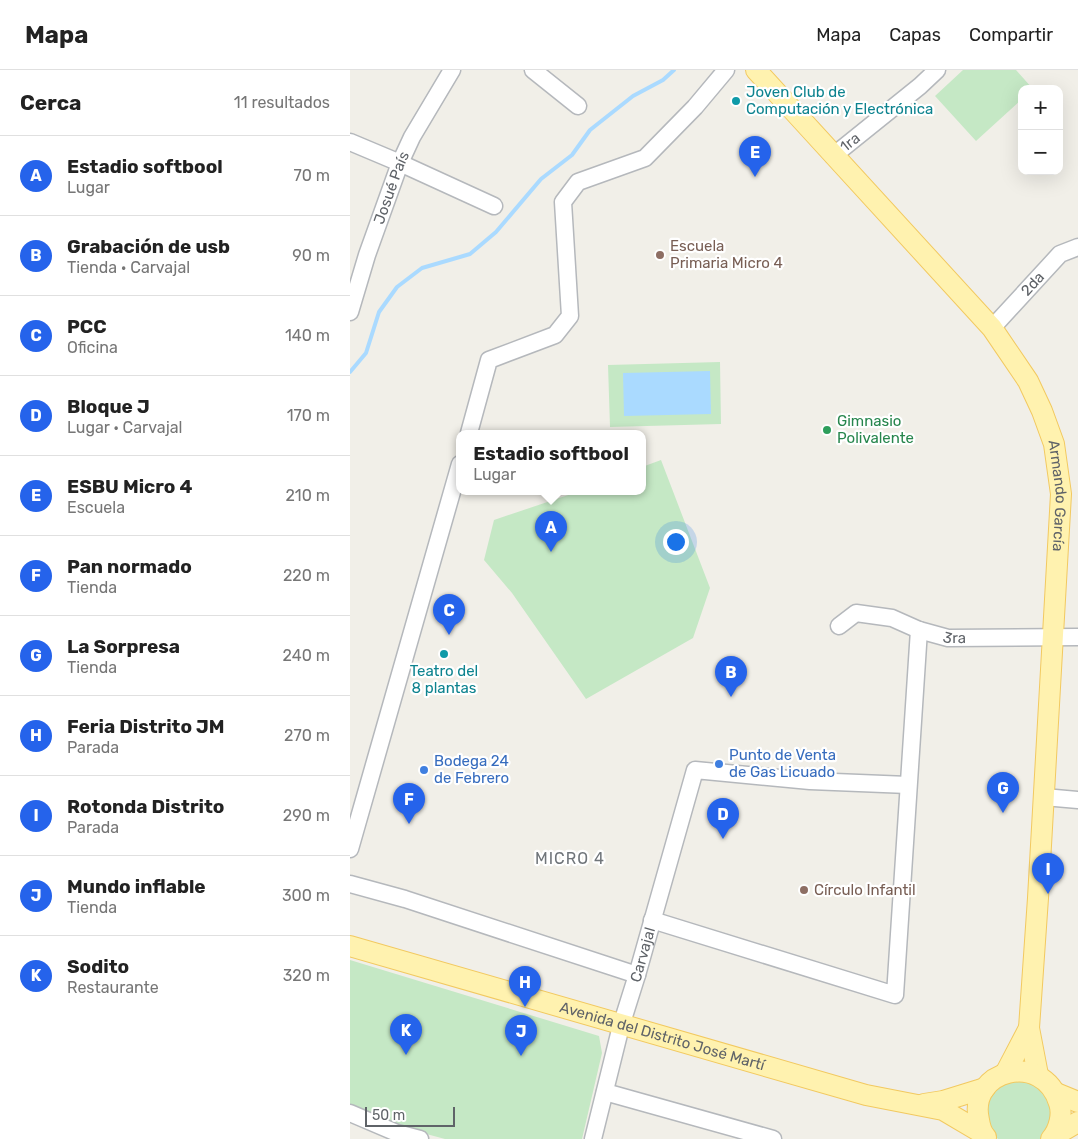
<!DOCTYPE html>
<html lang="es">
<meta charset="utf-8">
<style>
body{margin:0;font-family:Rubik,sans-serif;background:#f2f2f2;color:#222}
.controls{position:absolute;right:15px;top:15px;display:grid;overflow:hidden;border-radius:10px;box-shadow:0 5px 20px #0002}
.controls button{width:45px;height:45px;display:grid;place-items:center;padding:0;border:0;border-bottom:1px solid #e0e0e0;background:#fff;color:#222;font:25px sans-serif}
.scale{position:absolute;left:15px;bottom:12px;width:90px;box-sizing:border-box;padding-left:5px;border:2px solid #5f6368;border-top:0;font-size:14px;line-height:18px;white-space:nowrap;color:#5f6368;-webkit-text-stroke:4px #fff;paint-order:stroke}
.you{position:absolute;left:325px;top:471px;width:18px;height:18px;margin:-12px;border:4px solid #fff;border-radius:50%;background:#1a73e8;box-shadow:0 0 0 8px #1a73e833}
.badge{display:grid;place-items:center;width:32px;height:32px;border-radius:50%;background:#2563eb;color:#fff;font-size:16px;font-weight:700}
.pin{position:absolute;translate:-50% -41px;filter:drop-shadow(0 1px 2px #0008)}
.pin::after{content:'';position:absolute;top:26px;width:18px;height:15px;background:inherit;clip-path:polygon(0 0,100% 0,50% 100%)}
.popup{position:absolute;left:106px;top:360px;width:190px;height:65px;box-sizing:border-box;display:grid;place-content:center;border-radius:10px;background:#fff;filter:drop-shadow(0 1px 4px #0005);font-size:16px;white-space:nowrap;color:#767676}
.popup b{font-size:19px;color:#222}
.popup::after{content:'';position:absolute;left:50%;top:100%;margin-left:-10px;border:10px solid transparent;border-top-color:#fff}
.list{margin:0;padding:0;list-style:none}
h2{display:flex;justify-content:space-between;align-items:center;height:65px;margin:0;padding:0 20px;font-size:21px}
h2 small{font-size:16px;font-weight:400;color:#767676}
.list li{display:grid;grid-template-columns:32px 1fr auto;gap:15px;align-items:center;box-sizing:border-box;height:80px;padding:0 20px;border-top:1px solid #e0e0e0}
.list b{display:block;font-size:19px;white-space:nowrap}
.list p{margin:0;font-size:16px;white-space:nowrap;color:#767676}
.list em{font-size:16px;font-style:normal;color:#767676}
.map{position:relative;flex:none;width:728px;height:1069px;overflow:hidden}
header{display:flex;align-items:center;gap:30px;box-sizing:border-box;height:70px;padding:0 25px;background:#fff;border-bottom:1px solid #e0e0e0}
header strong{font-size:24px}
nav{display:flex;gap:28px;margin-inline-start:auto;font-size:18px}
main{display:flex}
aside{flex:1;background:#fff}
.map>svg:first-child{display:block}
</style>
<header>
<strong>Mapa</strong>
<nav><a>Mapa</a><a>Capas</a><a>Compartir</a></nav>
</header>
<main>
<aside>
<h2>Cerca<small>11 resultados</small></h2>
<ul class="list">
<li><span class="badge">A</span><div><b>Estadio softbool</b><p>Lugar</p></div><em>70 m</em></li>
<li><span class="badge">B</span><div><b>Grabación de usb</b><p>Tienda · Carvajal</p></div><em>90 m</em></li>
<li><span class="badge">C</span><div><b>PCC</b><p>Oficina</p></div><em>140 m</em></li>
<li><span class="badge">D</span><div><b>Bloque J</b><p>Lugar · Carvajal</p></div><em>170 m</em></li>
<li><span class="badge">E</span><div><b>ESBU Micro 4</b><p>Escuela</p></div><em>210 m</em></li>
<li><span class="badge">F</span><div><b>Pan normado</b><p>Tienda</p></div><em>220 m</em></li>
<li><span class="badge">G</span><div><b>La Sorpresa</b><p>Tienda</p></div><em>240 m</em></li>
<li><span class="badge">H</span><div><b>Feria Distrito JM</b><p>Parada</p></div><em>270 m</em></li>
<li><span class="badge">I</span><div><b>Rotonda Distrito</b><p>Parada</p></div><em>290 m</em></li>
<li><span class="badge">J</span><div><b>Mundo inflable</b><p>Tienda</p></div><em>300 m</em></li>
<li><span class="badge">K</span><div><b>Sodito</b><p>Restaurante</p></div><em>320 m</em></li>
</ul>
</aside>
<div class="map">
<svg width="728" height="1069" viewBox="0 0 728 1069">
<rect width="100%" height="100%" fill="#f1efe8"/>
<!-- green -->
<path fill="#c5e8c5" d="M 613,0 L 666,0 L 683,19 L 672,19 L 672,29 L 626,71 L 585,26 Z
M 370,292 L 371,354 L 260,357 L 258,295 Z
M 311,390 L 360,518 L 343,568 L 236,629 L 162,523 L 134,490 L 144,450 L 230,421 L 292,421 L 292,397 Z
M 0,890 L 249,966 L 252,983 L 232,1069 L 95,1069 L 32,1052 L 0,1034 Z
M 674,1008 L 698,1025 L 703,1045 L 694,1067 L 690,1069 L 648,1069 L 642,1063 L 637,1052 L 638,1030 L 651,1014 Z"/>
<!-- water -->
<path fill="#aadaff" d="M 360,301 L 361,344 L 274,346 L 273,303 Z"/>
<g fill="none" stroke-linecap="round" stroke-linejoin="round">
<!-- stream -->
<path stroke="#aadaff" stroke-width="4" d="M 0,302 L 16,283 L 29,242 L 47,217 L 72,198 L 120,184 L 146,162 L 191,109 L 222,85 L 240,60 L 283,26 L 313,10 L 324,0"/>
<!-- minor casing -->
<g stroke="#b5b8bc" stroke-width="19">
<g id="minor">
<path d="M 183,0 L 228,36"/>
<path d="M 0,72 L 50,93 L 144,136"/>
<path id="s1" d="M 483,86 L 570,16 L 587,0"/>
<path id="s2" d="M 0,242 L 17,185 L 50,93 L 62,67 L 102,0"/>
<path id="s3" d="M 642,258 L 710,184 L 728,177"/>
<path d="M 119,363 L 139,290 L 205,265 L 220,246 L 213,132 L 228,112 L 295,88 L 345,37 L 376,0"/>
<path id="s4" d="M 489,556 L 506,543 L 542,548 L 569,560 L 598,568 L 728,567"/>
<path d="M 694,727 L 728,730"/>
<path d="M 0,779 L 110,394"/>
<path d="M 0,814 L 55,829 L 287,905"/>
<path d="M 302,850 L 545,925 L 569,560"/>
<path d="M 255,1022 L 423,1069"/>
<path d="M 0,1043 L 47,1063 L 70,1069"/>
<path id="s5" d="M 243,1069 L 271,956 L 287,905 L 345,700 L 460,711 L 558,715"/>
</g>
</g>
<!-- major casing -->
<g stroke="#f2c960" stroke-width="22">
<g id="major">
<path id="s6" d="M 406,0 L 642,258 L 678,311 L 692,341 L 704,374 L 711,424 L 688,828 L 679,958 L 688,1005"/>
<path id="s7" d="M 0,876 L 516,1025 L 593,1040 L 632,1063"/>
<path d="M 656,1002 L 679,958"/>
<path d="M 706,1023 L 728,1032"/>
<path d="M 574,1034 L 593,1031 L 635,1018"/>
<path d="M 704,1066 L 728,1052"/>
<path d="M 636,1067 C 631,1062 630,1057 629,1050 C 617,1000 693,980 709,1033 C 713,1044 709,1060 701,1069"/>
</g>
</g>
<!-- minor -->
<use href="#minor" stroke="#fff" stroke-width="16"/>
<!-- major -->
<use href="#major" stroke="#fff2af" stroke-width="20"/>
</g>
<!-- markers -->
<g fill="#0f9aa8" stroke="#fff" stroke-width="2">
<circle cx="386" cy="31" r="5"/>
<circle cx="94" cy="584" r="5"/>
</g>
<g fill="#8d6e63" stroke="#fff" stroke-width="2">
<circle cx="310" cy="185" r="5"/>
<circle cx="454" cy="820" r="5"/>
</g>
<circle fill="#2e9e5b" stroke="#fff" stroke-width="2" cx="477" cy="360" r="5"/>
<g fill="#3f7fe0" stroke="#fff" stroke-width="2">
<circle cx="369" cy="694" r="5"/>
<circle cx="74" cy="700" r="5"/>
</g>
<g text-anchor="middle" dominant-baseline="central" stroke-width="4.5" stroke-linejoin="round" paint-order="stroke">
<!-- culture labels -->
<g font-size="15" fill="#0d838f" stroke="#fff" text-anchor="start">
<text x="396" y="22">Joven Club de<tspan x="396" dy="17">Computación y Electrónica</tspan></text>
<text x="94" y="601" text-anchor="middle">Teatro del<tspan x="94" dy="17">8 plantas</tspan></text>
</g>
<!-- street labels -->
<g font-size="15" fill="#5f6368" stroke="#fff">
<text stroke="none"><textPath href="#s1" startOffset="22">1ra</textPath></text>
<text stroke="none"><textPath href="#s2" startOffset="131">Josué País</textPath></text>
<text stroke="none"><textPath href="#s3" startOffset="60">2da</textPath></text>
<text stroke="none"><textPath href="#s6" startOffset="534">Armando García</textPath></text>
<text stroke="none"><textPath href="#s4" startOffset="124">3ra</textPath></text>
<text stroke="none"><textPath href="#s5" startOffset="191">Carvajal</textPath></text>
<text stroke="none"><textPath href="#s7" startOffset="325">Avenida del Distrito José Martí</textPath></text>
</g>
<!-- education labels -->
<g font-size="15" fill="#785e54" stroke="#fff" text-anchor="start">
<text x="320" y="176">Escuela<tspan x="320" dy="17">Primaria Micro 4</tspan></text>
<text x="464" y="820">Círculo Infantil</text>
</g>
<!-- leisure labels -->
<g font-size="15" fill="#27864d" stroke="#fff" text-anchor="start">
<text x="487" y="351">Gimnasio<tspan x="487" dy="17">Polivalente</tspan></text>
</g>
<!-- shop labels -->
<g font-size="15" fill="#366cbe" stroke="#fff" text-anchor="start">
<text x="379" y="685">Punto de Venta<tspan x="379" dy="17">de Gas Licuado</tspan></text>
<text x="84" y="691">Bodega 24<tspan x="84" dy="17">de Febrero</tspan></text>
</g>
<!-- neighbourhood labels -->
<g font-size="16" letter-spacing="1" fill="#70757a" stroke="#fff">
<text x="220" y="788">MICRO 4</text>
</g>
</g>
</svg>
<div class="controls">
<button>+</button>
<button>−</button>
</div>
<div class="scale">50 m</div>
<div class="you"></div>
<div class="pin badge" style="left:201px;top:482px">A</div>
<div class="popup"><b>Estadio softbool</b>Lugar</div>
<div class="pin badge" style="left:381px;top:627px">B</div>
<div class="pin badge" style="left:99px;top:565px">C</div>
<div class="pin badge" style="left:373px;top:769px">D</div>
<div class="pin badge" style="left:405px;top:107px">E</div>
<div class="pin badge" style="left:59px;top:754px">F</div>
<div class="pin badge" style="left:653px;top:743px">G</div>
<div class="pin badge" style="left:175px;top:937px">H</div>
<div class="pin badge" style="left:698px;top:824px">I</div>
<div class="pin badge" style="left:171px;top:986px">J</div>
<div class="pin badge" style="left:56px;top:985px">K</div>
</div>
</main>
